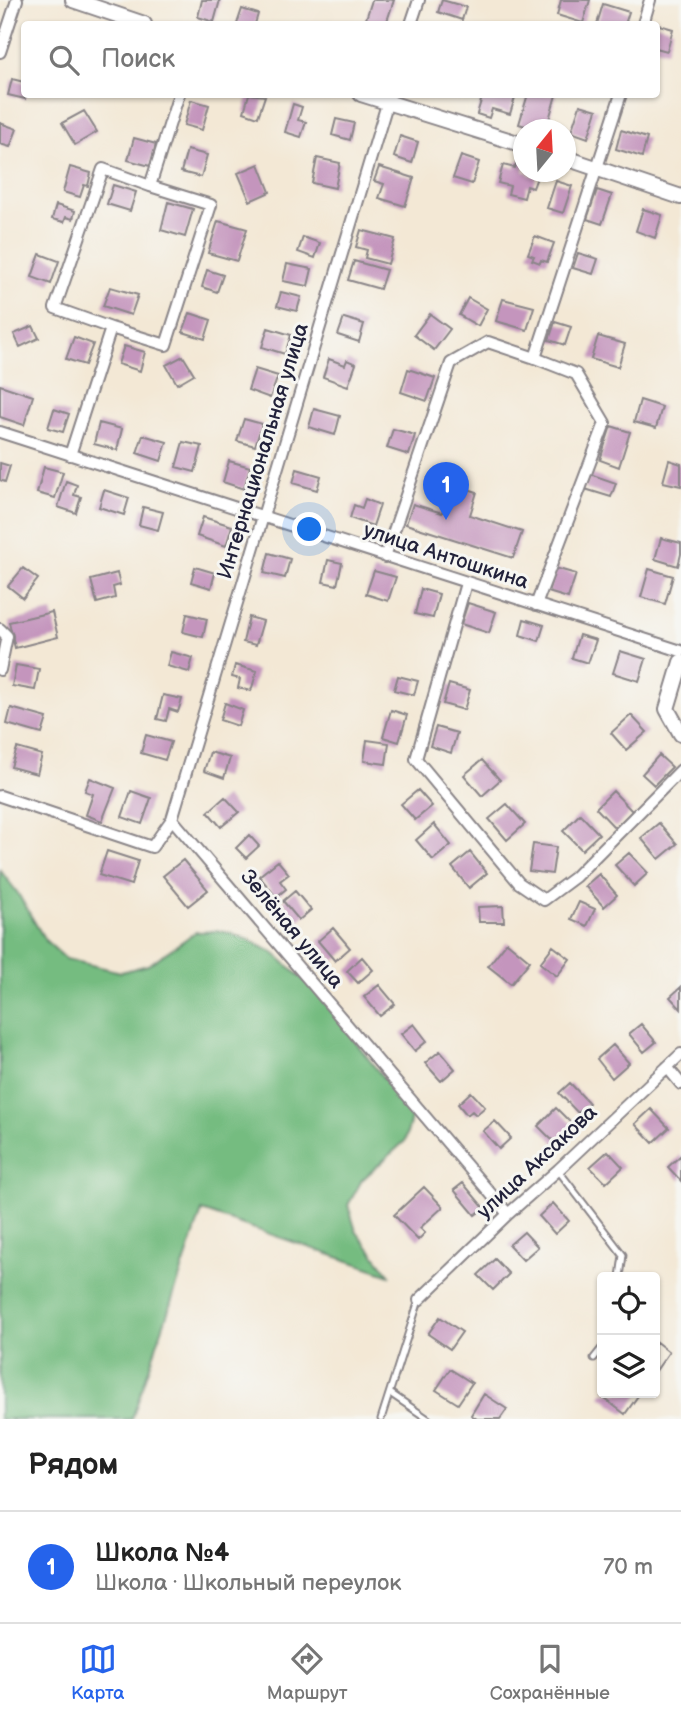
<!DOCTYPE html>
<html lang="ru">
<meta charset="utf-8">
<style>
body{margin:0;font-family:"Balsamiq Sans",sans-serif;background:#f6f6f6;color:#222}
.controls{position:absolute;right:21px;bottom:21px;display:grid;overflow:hidden;border-radius:7px;box-shadow:0 2px 5px #0004}
.controls button{width:63px;height:63px;display:grid;place-items:center;padding:0;border:0;border-bottom:2px solid #e0e0e0;background:#fff;color:#222;font:35px sans-serif}
.compass{position:absolute;left:513px;top:119px;width:63px;height:63px;border-radius:50%;background:#fff;box-shadow:0 2px 5px #0004;rotate:18deg}
.you{position:absolute;left:310px;top:530px;width:24px;height:24px;margin:-18px;border:5px solid #fff;border-radius:50%;background:#1a73e8;box-shadow:0 0 0 10px #1a73e833}
.badge{display:grid;place-items:center;width:46px;height:46px;border-radius:50%;background:#2563eb;color:#fff;font-size:23px;font-weight:700}
.pin{position:absolute;translate:-50% -58px;filter:drop-shadow(0 2px 4px #0008)}
.pin::after{content:'';position:absolute;top:37px;width:24px;height:21px;background:inherit;clip-path:polygon(0 0,100% 0,50% 100%)}
.list{margin:0;padding:0;list-style:none}
h2{display:flex;justify-content:space-between;align-items:center;height:91px;margin:0;padding:0 28px;font-size:30px}
h2 small{font-size:23px;font-weight:400;color:#767676}
.list li{display:grid;grid-template-columns:46px 1fr auto;gap:21px;align-items:center;box-sizing:border-box;height:112px;padding:0 28px;border-top:2px solid #e0e0e0}
.list b{display:block;font-size:26px;white-space:nowrap}
.list p{margin:0;font-size:23px;white-space:nowrap;color:#767676}
.list em{font-size:23px;font-style:normal;color:#767676}
.icon{flex:none;width:38px;height:38px;fill:none;stroke:currentColor;stroke-width:2;stroke-linecap:round;stroke-linejoin:round}
.map{position:relative;flex:none;width:681px;height:1419px;overflow:hidden}
.search{position:absolute;background:#fff;box-shadow:0 2px 5px #0004;left:21px;right:21px;top:21px;height:77px;display:flex;align-items:center;gap:18px;box-sizing:border-box;padding:0 24px;border-radius:7px;color:#767676;font-size:26px}
.sheet{height:203px;background:#fff}
nav{display:flex;justify-content:space-around;align-items:center;box-sizing:border-box;height:98px;border-top:2px solid #e0e0e0;background:#fff;font-size:19px;color:#767676}
nav a{display:grid;justify-items:center;gap:4px}
nav .on{color:#2563eb}
.map>svg:first-child{display:block}
</style>
<div class="map">
<svg width="681" height="1419" viewBox="0 0 681 1419">
<rect width="100%" height="100%" fill="#f6f6f2"/>
<filter id="ink" filterUnits="userSpaceOnUse"><feTurbulence type="fractalNoise" baseFrequency=".0143" numOctaves="2"/><feDisplacementMap in="SourceGraphic" scale="14" xChannelSelector="R" yChannelSelector="G"/><feConvolveMatrix kernelMatrix="1 2 1 2 8 2 1 2 1" color-interpolation-filters="sRGB"/></filter>
<filter id="wash" filterUnits="userSpaceOnUse"><feTurbulence type="fractalNoise" baseFrequency=".00686" numOctaves="4" result="noise"/><feDisplacementMap in="SourceGraphic" scale="28" xChannelSelector="R" yChannelSelector="G"/><feGaussianBlur stdDeviation="1.57" result="paint"/><feColorMatrix in="noise" values="0 0 0 0 0 0 0 0 0 0 0 0 0 0 0 0 0 1.4 0 .05"/><feComposite in="paint" operator="in"/></filter>
<g filter="url(#wash)">
<rect width="100%" height="100%" fill="#f3e8d5"/>
<!-- forest -->
<path fill="#74bc80" stroke="#4b6f5e" stroke-width="2" d="M 0,870 L 17,892 L 45,940 L 66,959 L 121,972 L 148,965 L 196,932 L 224,931 L 249,940 L 274,953 L 316,991 L 412,1115 L 405,1141 L 362,1180 L 348,1205 L 356,1231 L 390,1275 L 202,1211 L 132,1419 L 0,1419 Z"/>
<g id="blocks">
<!-- building -->
<path fill="#c495bd" d="M 202,0 L 220,0 L 214,22 L 198,17 Z
M 372,0 L 394,0 L 386,24 L 366,19 Z
M 442,0 L 466,7 L 462,20 L 438,12 Z
M 561,0 L 590,0 L 583,23 L 557,15 Z
M 603,4 L 629,12 L 625,24 L 597,24 Z
M 242,9 L 258,14 L 255,24 L 237,24 Z
M 656,24 L 673,29 L 667,51 L 656,48 Z
M 12,79 L 24,82 L 24,94 L 26,94 L 25,99 L 8,95 Z
M 249,94 L 265,96 L 258,117 L 244,112 Z
M 483,94 L 516,94 L 510,114 L 492,109 L 489,118 L 477,114 Z
M 528,94 L 556,95 L 546,130 L 538,130 L 519,124 Z
M 191,100 L 209,105 L 202,130 L 184,125 Z
M 293,104 L 302,107 L 298,120 L 306,122 L 301,137 L 285,132 Z
M 580,105 L 597,110 L 588,138 L 571,132 Z
M 84,111 L 97,132 L 75,145 L 62,123 Z
M 336,119 L 354,123 L 350,140 L 332,135 Z
M 0,123 L 17,129 L 10,147 L 0,144 Z
M 621,130 L 647,138 L 642,157 L 616,149 Z
M 400,136 L 418,142 L 412,163 L 394,157 Z
M 134,138 L 156,144 L 150,166 L 128,160 Z
M 187,150 L 207,155 L 201,177 L 181,172 Z
M 461,156 L 479,162 L 472,184 L 453,178 Z
M 317,158 L 340,163 L 335,188 L 312,183 Z
M 517,160 L 524,161 L 524,172 L 529,172 L 528,174 L 537,177 L 533,188 L 527,186 L 524,198 L 508,194 L 510,186 L 498,183 L 503,165 L 515,168 Z
M 259,164 L 270,192 L 250,201 L 238,173 Z
M 70,167 L 91,173 L 88,186 L 84,185 L 80,197 L 63,192 Z
M 379,167 L 414,178 L 405,206 L 379,198 L 384,184 L 374,181 Z
M 556,181 L 572,186 L 563,213 L 547,208 Z
M 113,185 L 136,192 L 130,211 L 107,204 Z
M 597,190 L 612,195 L 602,224 L 587,219 Z
M 168,202 L 193,209 L 185,237 L 161,230 Z
M 56,205 L 75,211 L 73,219 L 66,217 L 64,222 L 52,219 Z
M 643,209 L 662,215 L 655,238 L 636,231 Z
M 218,221 L 247,229 L 237,261 L 208,253 Z
M 361,230 L 395,239 L 388,264 L 365,258 L 367,250 L 356,247 Z
M 535,236 L 554,243 L 547,262 L 541,260 L 540,263 L 532,260 L 534,256 L 528,254 Z
M 303,237 L 320,243 L 315,258 L 298,252 Z
M 578,253 L 598,259 L 593,274 L 573,268 Z
M 40,254 L 59,261 L 51,284 L 32,277 Z
M 354,261 L 386,270 L 380,289 L 348,280 Z
M 287,264 L 312,269 L 308,286 L 283,281 Z
M 207,270 L 223,275 L 217,292 L 202,287 Z
M 110,287 L 138,295 L 131,315 L 103,306 Z
M 281,292 L 301,297 L 297,311 L 277,306 Z
M 468,298 L 487,309 L 478,326 L 459,315 Z
M 503,299 L 534,307 L 527,330 L 496,321 Z
M 190,313 L 211,320 L 205,339 L 183,332 Z
M 430,314 L 450,329 L 434,350 L 414,335 Z
M 344,318 L 364,324 L 359,342 L 338,335 Z
M 555,322 L 571,327 L 565,345 L 549,340 Z
M 33,326 L 39,338 L 20,347 L 14,334 Z
M 268,328 L 291,335 L 285,354 L 262,347 Z
M 598,336 L 625,344 L 618,367 L 591,359 Z
M 74,337 L 93,344 L 85,365 L 66,359 Z
M 124,346 L 145,352 L 140,371 L 118,364 Z
M 183,356 L 194,374 L 177,384 L 166,365 Z
M 329,359 L 345,365 L 347,360 L 356,364 L 348,386 L 323,377 Z
M 255,369 L 278,376 L 270,398 L 248,390 Z
M 408,369 L 435,378 L 427,401 L 401,392 Z
M 0,385 L 33,396 L 24,425 L 0,417 Z
M 640,400 L 662,407 L 656,428 L 634,422 Z
M 54,409 L 69,414 L 63,432 L 48,428 Z
M 314,409 L 340,416 L 335,435 L 309,427 Z
M 244,419 L 262,424 L 255,446 L 237,441 Z
M 99,423 L 122,429 L 117,450 L 94,444 Z
M 611,426 L 630,432 L 619,467 L 600,460 Z
M 393,429 L 415,435 L 409,455 L 387,448 Z
M 143,435 L 167,442 L 161,461 L 137,453 Z
M 183,442 L 202,446 L 195,472 L 176,467 Z
M 669,460 L 681,464 L 681,486 L 663,482 Z
M 229,461 L 250,467 L 244,489 L 223,482 Z
M 0,463 L 10,466 L 5,482 L 0,480 Z
M 44,467 L 63,472 L 55,498 L 37,493 Z
M 297,469 L 321,476 L 317,490 L 293,483 Z
M 590,474 L 616,483 L 611,497 L 585,489 Z
M 66,481 L 77,485 L 74,495 L 81,497 L 76,513 L 58,507 Z
M 452,484 L 477,492 L 470,515 L 522,532 L 513,558 L 406,524 L 413,504 L 442,513 Z
M 104,490 L 129,498 L 124,515 L 99,507 Z
M 365,499 L 380,505 L 373,526 L 350,518 L 354,505 L 362,508 Z
M 143,507 L 163,512 L 158,530 L 139,525 Z
M 203,517 L 232,526 L 226,546 L 197,536 Z
M 661,538 L 681,543 L 681,554 L 678,566 L 655,559 Z
M 269,553 L 290,559 L 285,578 L 264,573 Z
M 328,560 L 342,563 L 337,585 L 323,582 Z
M 195,567 L 215,573 L 211,588 L 191,582 Z
M 23,568 L 38,579 L 23,598 L 8,586 Z
M 555,568 L 576,574 L 568,598 L 548,592 Z
M 649,569 L 673,576 L 665,604 L 641,597 Z
M 374,571 L 396,577 L 388,601 L 366,594 Z
M 117,573 L 120,585 L 113,587 L 115,598 L 97,603 L 91,580 Z
M 421,589 L 439,594 L 433,618 L 415,614 Z
M 468,603 L 496,612 L 489,633 L 461,624 Z
M 52,612 L 58,637 L 15,648 L 9,622 Z
M 187,614 L 207,619 L 203,637 L 183,632 Z
M 249,617 L 263,621 L 256,645 L 243,642 Z
M 524,619 L 544,625 L 539,641 L 520,635 Z
M 579,635 L 596,640 L 588,663 L 572,658 Z
M 620,651 L 646,659 L 639,681 L 613,673 Z
M 171,652 L 193,658 L 189,672 L 167,666 Z
M 16,665 L 39,669 L 35,690 L 12,686 Z
M 235,665 L 257,671 L 251,691 L 238,688 L 240,679 L 232,677 Z
M 398,676 L 418,681 L 414,695 L 394,690 Z
M 449,684 L 470,690 L 464,710 L 443,704 Z
M 163,695 L 182,699 L 178,712 L 169,709 L 166,721 L 157,719 Z
M 225,703 L 243,710 L 238,726 L 220,720 Z
M 11,708 L 47,718 L 42,734 L 7,724 Z
M 391,710 L 407,715 L 399,742 L 383,737 Z
M 631,715 L 647,732 L 626,750 L 611,733 Z
M 436,727 L 457,733 L 451,753 L 430,746 Z
M 146,735 L 171,742 L 165,760 L 141,753 Z
M 367,740 L 389,743 L 386,764 L 364,761 Z
M 17,748 L 42,755 L 37,774 L 11,767 Z
M 210,752 L 230,758 L 224,778 L 204,771 Z
M 659,755 L 672,767 L 654,785 L 642,774 Z
M 482,760 L 500,780 L 482,796 L 464,775 Z
M 90,778 L 115,788 L 102,821 L 86,815 L 93,794 L 85,791 Z
M 418,790 L 432,806 L 415,820 L 401,804 Z
M 131,791 L 151,798 L 142,824 L 122,817 Z
M 613,791 L 632,811 L 615,828 L 596,808 Z
M 225,797 L 239,812 L 221,827 L 208,812 Z
M 507,804 L 525,824 L 507,840 L 489,819 Z
M 580,814 L 599,834 L 582,850 L 563,831 Z
M 659,823 L 677,844 L 659,859 L 641,838 Z
M 434,824 L 451,845 L 433,860 L 416,840 Z
M 249,835 L 259,846 L 246,858 L 236,848 Z
M 533,844 L 556,847 L 552,874 L 529,871 Z
M 107,851 L 138,861 L 131,885 L 99,875 Z
M 470,852 L 487,873 L 469,888 L 452,867 Z
M 629,853 L 648,873 L 634,886 L 615,865 Z
M 183,860 L 208,890 L 188,906 L 163,876 Z
M 278,861 L 289,874 L 280,881 L 286,889 L 276,897 L 259,876 Z
M 599,874 L 617,895 L 604,907 L 585,886 Z
M 295,891 L 311,910 L 299,920 L 283,901 Z
M 579,902 L 595,909 L 587,926 L 571,919 Z
M 503,906 L 504,922 L 479,922 L 478,907 Z
M 333,928 L 350,948 L 335,961 L 318,941 Z
M 507,942 L 530,961 L 511,984 L 488,966 Z
M 553,946 L 570,959 L 557,976 L 540,963 Z
M 362,957 L 373,970 L 358,983 L 347,971 Z
M 379,985 L 395,1004 L 380,1016 L 364,997 Z
M 681,987 L 681,1009 L 670,997 Z
M 414,1024 L 427,1041 L 415,1051 L 401,1034 Z
M 641,1024 L 656,1042 L 644,1052 L 629,1034 Z
M 613,1045 L 629,1063 L 612,1078 L 597,1059 Z
M 440,1051 L 455,1069 L 441,1081 L 425,1063 Z
M 570,1083 L 589,1103 L 578,1113 L 559,1093 Z
M 471,1092 L 485,1107 L 476,1115 L 472,1111 L 467,1115 L 458,1104 Z
M 556,1108 L 575,1127 L 557,1145 L 538,1126 Z
M 651,1109 L 669,1128 L 653,1143 L 635,1124 Z
M 495,1121 L 511,1138 L 499,1149 L 483,1131 Z
M 608,1151 L 623,1167 L 606,1183 L 590,1167 Z
M 681,1155 L 681,1181 L 668,1167 Z
M 463,1183 L 484,1208 L 475,1215 L 454,1190 Z
M 424,1187 L 443,1207 L 420,1228 L 425,1233 L 418,1240 L 394,1215 Z
M 553,1203 L 569,1221 L 555,1234 L 539,1216 Z
M 524,1232 L 538,1247 L 523,1260 L 509,1245 Z
M 495,1259 L 509,1274 L 493,1290 L 478,1275 Z
M 440,1317 L 462,1332 L 450,1349 L 428,1334 Z
M 655,1341 L 669,1352 L 655,1372 Z
M 450,1369 L 472,1383 L 458,1404 L 436,1390 Z
M 603,1393 L 640,1393 L 625,1414 L 601,1396 Z
M 484,1394 L 507,1409 L 500,1419 L 477,1419 L 471,1415 Z"/>
</g>
</g>
<g filter="url(#ink)">
<use href="#blocks" fill-opacity="0" stroke="#8a8588" stroke-width="2"/>
<g fill="none" stroke-linecap="round" stroke-linejoin="round">
<!-- service casing -->
<g stroke="#8a8588" stroke-width="9">
<path id="service" d="M 558,1170 L 623,1255 L 620,1277
M 594,1358 L 602,1348
M 390,1393 L 428,1419
M 381,1419 L 419,1300"/>
</g>
<!-- minor casing -->
<g stroke="#8a8588" stroke-width="14">
<path id="minor" d="M 411,24 L 419,0
M 643,24 L 650,0
M 0,52 L 17,0
M 111,328 L 55,308 L 103,169 L 150,186
M 0,432 L 681,651
M 70,455 L 111,328 L 166,345 L 211,205 L 150,186 L 179,94
M 385,557 L 451,363 L 488,342 L 535,358
M 466,583 L 416,759 L 519,883 L 544,900 L 575,877 L 681,770
M 536,605 L 605,423 L 576,374 L 535,358 L 621,94
M 0,629 L 7,636 L 0,670
M 0,796 L 152,847 L 172,819 L 508,1214
M 172,819 L 390,94
M 667,1067 L 681,1084
M 419,1300 L 508,1214 L 558,1170 L 681,1054"/>
</g>
<!-- tertiary casing -->
<g stroke="#8a8588" stroke-width="18">
<path id="tertiary" d="M 73,0 L 144,24
M 361,94 L 524,145
M 566,158 L 681,197
M 681,662 L 667,709 L 681,734"/>
</g>
<!-- service -->
<use href="#service" stroke="#fff" stroke-width="5"/>
<!-- minor -->
<use href="#minor" stroke="#fff" stroke-width="10"/>
<!-- tertiary -->
<use href="#tertiary" stroke="#fff" stroke-width="14"/>
</g>
</g>
<g text-anchor="middle" dominant-baseline="central" stroke-width="6" stroke-linejoin="round" paint-order="stroke">
<!-- street labels -->
<g font-size="21" fill="#22223b" stroke="#f6f6f2">
<text transform="translate(263 451) rotate(-73)">Интернациональная улица</text>
<text transform="translate(446 556) rotate(18)">улица Антошкина</text>
<text transform="translate(292 929) rotate(50)">Зелёная улица</text>
<text transform="translate(537 1162) rotate(-43)">улица Аксакова</text>
</g>
</g>
</svg>
<div class="controls">
<button><svg class="icon" aria-label="locate" viewBox="0 0 24 24"><circle cx="12" cy="12" r="6"/><path d="M12 2v4M12 18v4M2 12h4M18 12h4"/></svg></button>
<button><svg class="icon" aria-label="layers" viewBox="0 0 24 24"><path d="M12 4l9 5-9 5-9-5zM3 14l9 5 9-5"/></svg></button>
</div>
<svg class="compass" viewBox="-18 -18 36 36"><path d="M0-13l5 13h-10z" fill="#e53935"/><path d="M0 13l5-13h-10z" fill="#767676"/></svg>
<div class="you"></div>
<div class="pin badge" style="left:446px;top:520px">1</div>
<div class="search"><svg class="icon" aria-label="search" viewBox="0 0 24 24"><circle cx="10" cy="10" r="6"/><path d="M15 15l6 6"/></svg>Поиск</div>
</div>
<section class="sheet">
<h2>Рядом<small></small></h2>
<ul class="list">
<li><span class="badge">1</span><div><b>Школа №4</b><p>Школа · Школьный переулок</p></div><em>70 m</em></li>
</ul>
</section>
<nav>
<a class="on"><svg class="icon" aria-label="map" viewBox="0 0 24 24"><path d="M3 6l6-2 6 2 6-2v14l-6 2-6-2-6 2zM9 4v14M15 6v14"/></svg>Карта</a>
<a><svg class="icon" aria-label="directions" viewBox="0 0 24 24"><path d="M12 3l9 9-9 9-9-9zM9 14v-3h6M13 9l2 2-2 2"/></svg>Маршрут</a>
<a><svg class="icon" aria-label="saved" viewBox="0 0 24 24"><path d="M7 4h10v16l-5-4-5 4z"/></svg>Сохранённые</a>
</nav>
